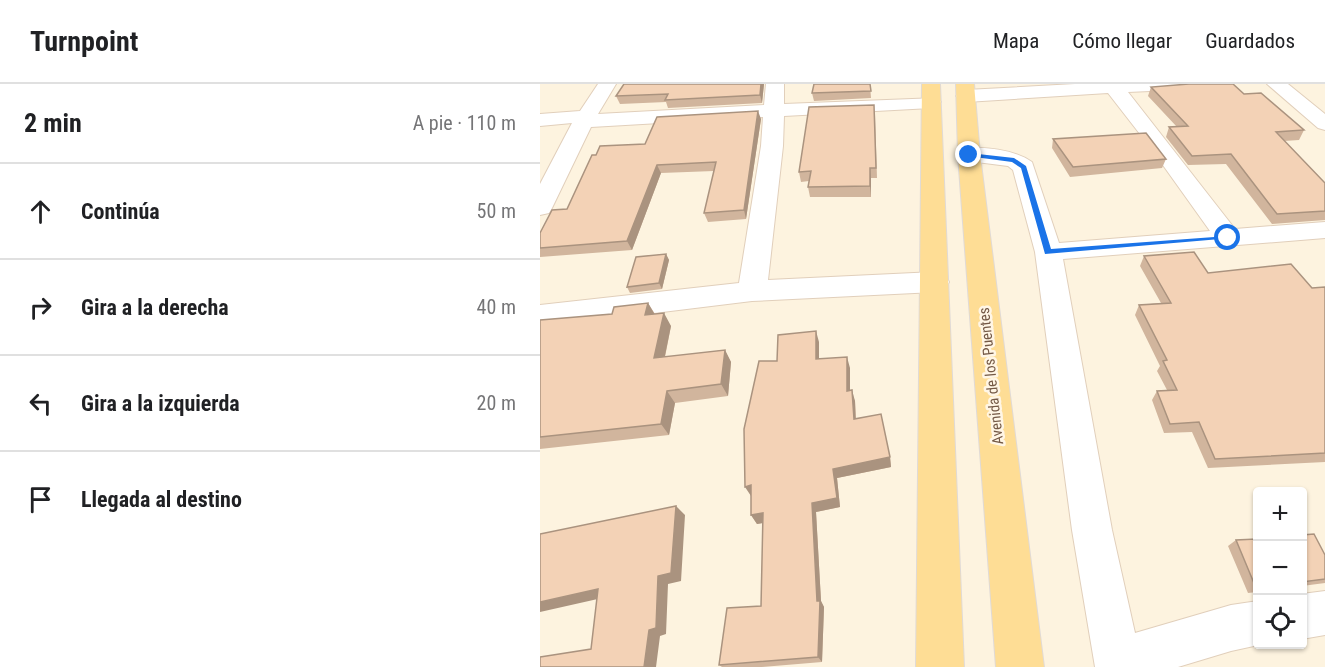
<!DOCTYPE html>
<html lang="es">
<meta charset="utf-8">
<style>
body{margin:0;font-family:"Roboto Condensed",sans-serif;background:#f6f6f6;color:#202124}
.controls{position:absolute;right:18px;bottom:18px;display:grid;overflow:hidden;border-radius:6px;box-shadow:0 2px 4px #0004}
.controls button{width:54px;height:54px;display:grid;place-items:center;padding:0;border:0;border-bottom:2px solid #e0e0e0;background:#fff;color:#202124;font:30px sans-serif}
.stop{position:absolute;width:18px;height:18px;margin:-14px;border:4px solid #1a73e8;border-radius:50%;background:#fff}
.stop.end{background:#1a73e8;border-color:#fff;box-shadow:0 2px 6px #0008}
.list{margin:0;padding:0;list-style:none}
h2{display:flex;justify-content:space-between;align-items:center;height:78px;margin:0;padding:0 24px;font-size:26px}
h2 small{font-size:20px;font-weight:400;color:#757577}
.list li{display:grid;grid-template-columns:39px 1fr auto;gap:18px;align-items:center;box-sizing:border-box;height:96px;padding:0 24px;border-top:2px solid #e0e0e0}
.list b{display:block;font-size:22px;white-space:nowrap}
.list em{font-size:20px;font-style:normal;color:#757577}
.icon{flex:none;width:33px;height:33px;fill:none;stroke:currentColor;stroke-width:2;stroke-linecap:round;stroke-linejoin:round}
.map{position:relative;flex:none;width:785px;height:583px;overflow:hidden}
header{display:flex;align-items:center;gap:36px;box-sizing:border-box;height:84px;padding:0 30px;background:#fff;border-bottom:2px solid #e0e0e0}
header strong{font-size:28px}
nav{display:flex;gap:33px;margin-inline-start:auto;font-size:21px}
main{display:flex}
aside{flex:1;background:#fff}
.map>svg:first-child{display:block}
</style>
<header>
<strong>Turnpoint</strong>
<nav><a>Mapa</a><a>Cómo llegar</a><a>Guardados</a></nav>
</header>
<main>
<aside>
<h2>2 min<small>A pie · 110 m</small></h2>
<ul class="list">
<li><svg class="icon" aria-label="ahead" viewBox="0 0 24 24"><path d="M12 20V5M6 11l6-6 6 6"/></svg><div><b>Continúa</b></div><em>50 m</em></li>
<li><svg class="icon" aria-label="right" viewBox="0 0 24 24"><path d="M7 20v-9h11M14 6l5 5-5 5"/></svg><div><b>Gira a la derecha</b></div><em>40 m</em></li>
<li><svg class="icon" aria-label="left" viewBox="0 0 24 24"><path d="M17 20v-9H6M10 6l-5 5 5 5"/></svg><div><b>Gira a la izquierda</b></div><em>20 m</em></li>
<li><svg class="icon" aria-label="arrive" viewBox="0 0 24 24"><path d="M6 21V4h12l-3 4 3 4H6"/></svg><div><b>Llegada al destino</b></div></li>
</ul>
</aside>
<div class="map">
<svg width="785" height="583" viewBox="0 0 785 583">
<rect width="100%" height="100%" fill="#fdf3df"/>
<g fill="none" stroke-linecap="round" stroke-linejoin="round">
<!-- street casing -->
<g stroke="#e1cfbb" stroke-width="2">
<path id="street" d="M 58,0 L 76,0 L 58,30 L 224,21 L 226,0 L 244,0 L 244,20 L 398,14 L 401,18 L 391,24 L 244,32 L 243,62 L 228,196 L 395,188 L 405,191 L 409,198 L 405,205 L 395,208 L 212,217 L 0,243 L 0,221 L 199,199 L 221,62 L 223,33 L 51,43 L 12,124 L 9,129 L 0,131 L 0,100 L 32,39 L 0,42 L 0,30 L 40,27 Z
M 535,0 L 641,0 L 632,6 L 588,8 L 695,145 L 785,138 L 785,154 L 523,175 L 572,446 L 595,549 L 691,521 L 718,517 L 718,560 L 723,560 L 691,567 L 638,583 L 555,583 L 532,446 L 495,168 L 473,86 L 468,82 L 421,76 L 418,71 L 421,66 C 442,61 475,66 492,78 L 519,159 L 670,147 L 610,63 L 568,9 L 426,18 L 416,12 L 426,6 Z
M 727,0 L 748,0 L 785,30 L 785,46 L 778,44 Z
M 785,507 L 785,551 L 762,555 L 762,510 Z"/>
</g>
<!-- primary casing -->
<g stroke="#e0dad6" stroke-width="2">
<path id="primary" d="M 382,0 L 400,0 L 424,583 L 376,583 Z
M 416,0 L 434,0 L 440,71 L 504,583 L 456,583 L 418,71 Z"/>
</g>
<!-- street -->
<use href="#street" fill="#fff" fill-rule="evenodd"/>
<!-- primary -->
<use href="#primary" fill="#fedd95" fill-rule="evenodd"/>
</g>
<!-- wall -->
<path fill="#d1b59d" d="M 224,0 L 222,19 L 128,24 L 126,18 L 80,20 L 76,12 Z
M 330,0 L 331,14 L 274,17 L 272,9 Z
M 611,3 L 704,10 L 764,46 L 759,56 L 744,57 L 785,99 L 785,136 L 732,140 L 686,80 L 648,81 L 626,53 L 629,43 L 637,43 L 608,12 Z
M 335,30 L 337,94 L 331,94 L 331,113 L 270,113 L 268,103 L 269,97 L 261,98 L 259,88 Z
M 221,35 L 206,135 L 168,138 L 164,129 L 174,87 L 121,89 L 92,166 L 0,173 L 0,149 L 27,125 L 56,71 Z
M 513,55 L 626,75 L 622,84 L 530,93 L 512,64 Z
M 126,170 L 129,176 L 122,205 L 90,209 L 87,203 Z
M 604,172 L 668,189 L 772,204 L 785,203 L 785,378 L 668,384 L 652,348 L 624,349 L 612,316 L 617,307 L 627,306 L 617,287 L 620,282 L 595,231 L 599,221 L 621,219 L 600,182 Z
M 108,219 L 115,230 L 131,242 L 125,273 L 185,266 L 191,278 L 188,312 L 135,319 L 129,351 L 0,365 L 0,236 L 72,230 Z
M 279,258 L 279,275 L 310,284 L 310,307 L 315,317 L 316,335 L 350,373 L 351,383 L 297,394 L 300,423 L 276,428 L 281,517 L 284,523 L 282,578 L 222,583 L 182,583 L 179,581 L 221,522 L 223,439 L 217,440 L 211,431 L 237,277 Z
M 762,451 L 785,471 L 785,499 L 762,502 Z
M 717,455 L 717,508 L 708,509 L 688,462 L 696,456 Z"/>
<!-- shaded-wall -->
<path fill="#aa937f" d="M 221,0 L 224,0 L 222,19 L 220,11 Z
M 218,27 L 221,35 L 206,135 L 204,126 Z
M 117,81 L 121,89 L 92,166 L 87,157 Z
M 330,84 L 331,94 L 331,113 L 330,102 Z
M 126,170 L 129,176 L 122,205 L 119,199 Z
M 108,219 L 115,231 L 105,231 Z
M 124,229 L 131,242 L 122,286 L 114,274 Z
M 276,247 L 279,258 L 279,287 L 276,275 Z
M 185,266 L 191,278 L 188,312 L 181,300 Z
M 307,273 L 310,284 L 310,318 L 307,307 Z
M 312,306 L 315,317 L 316,346 L 314,335 Z
M 127,307 L 135,319 L 129,351 L 121,340 Z
M 350,373 L 351,383 L 297,394 L 300,423 L 276,428 L 281,517 L 284,523 L 282,578 L 278,573 L 277,517 L 272,419 L 293,385 Z
M 211,401 L 211,412 L 205,403 Z
M 136,422 L 145,431 L 141,497 L 128,500 L 126,550 L 120,552 L 116,583 L 104,583 L 109,546 L 118,492 Z
M 223,429 L 228,438 L 217,440 L 211,431 Z
M 58,505 L 71,512 L 0,528 L 0,518 Z"/>
<!-- building -->
<path fill="#f3d2b6" stroke="#aa937f" stroke-width="1.5" d="M 84,0 L 221,0 L 220,11 L 125,16 L 128,10 L 76,12 Z
M 274,0 L 330,0 L 331,7 L 272,9 Z
M 649,0 L 693,0 L 704,10 L 721,9 L 764,46 L 736,48 L 785,99 L 785,127 L 737,130 L 691,70 L 652,72 L 629,43 L 648,42 L 611,3 Z
M 334,21 L 336,84 L 330,84 L 330,102 L 268,103 L 271,87 L 259,88 L 269,23 Z
M 218,27 L 204,126 L 164,129 L 176,78 L 117,81 L 87,157 L 0,164 L 0,149 L 12,126 L 27,125 L 52,71 L 56,71 L 60,62 L 105,60 L 117,33 Z
M 606,49 L 626,75 L 533,83 L 513,55 Z
M 654,168 L 668,189 L 751,180 L 772,204 L 785,203 L 785,369 L 675,375 L 659,338 L 630,340 L 617,307 L 637,306 L 623,277 L 627,276 L 599,221 L 631,219 L 604,172 Z
M 126,170 L 119,199 L 87,203 L 96,173 Z
M 108,219 L 105,231 L 124,229 L 114,274 L 185,266 L 181,300 L 127,307 L 121,340 L 0,353 L 0,236 L 72,230 L 74,223 Z
M 276,247 L 276,275 L 307,273 L 307,307 L 312,306 L 314,335 L 341,330 L 350,373 L 293,385 L 297,414 L 272,419 L 277,517 L 280,517 L 278,573 L 179,581 L 187,524 L 221,522 L 223,429 L 211,431 L 211,401 L 205,403 L 204,345 L 219,277 L 237,277 L 238,251 Z
M 136,422 L 131,489 L 118,492 L 116,544 L 109,546 L 104,583 L 0,583 L 0,573 L 51,565 L 58,505 L 0,518 L 0,450 Z
M 774,450 L 785,471 L 785,495 L 762,498 L 762,451 Z
M 717,455 L 717,503 L 716,504 L 696,456 Z"/>
<!-- route -->
<path fill="#1a73e8" d="M 429,69 L 474,74 L 486,82 L 511,165 L 688,152 L 692,154 L 505,170 L 481,84 L 472,78 L 427,72 Z"/>
<g text-anchor="middle" dominant-baseline="central" stroke-width="5" stroke-linejoin="round" paint-order="stroke">
<!-- street labels -->
<g font-size="15" fill="#745946" stroke="#fff6e6">
<text transform="translate(451 292) rotate(-96)">Avenida de los Puentes</text>
</g>
</g>
</svg>
<div class="controls">
<button>+</button>
<button>−</button>
<button><svg class="icon" aria-label="locate" viewBox="0 0 24 24"><circle cx="12" cy="12" r="6"/><path d="M12 2v4M12 18v4M2 12h4M18 12h4"/></svg></button>
</div>
<div class="stop" style="left:688px;top:154px"></div>
<div class="stop end" style="left:429px;top:71px"></div>
</div>
</main>
